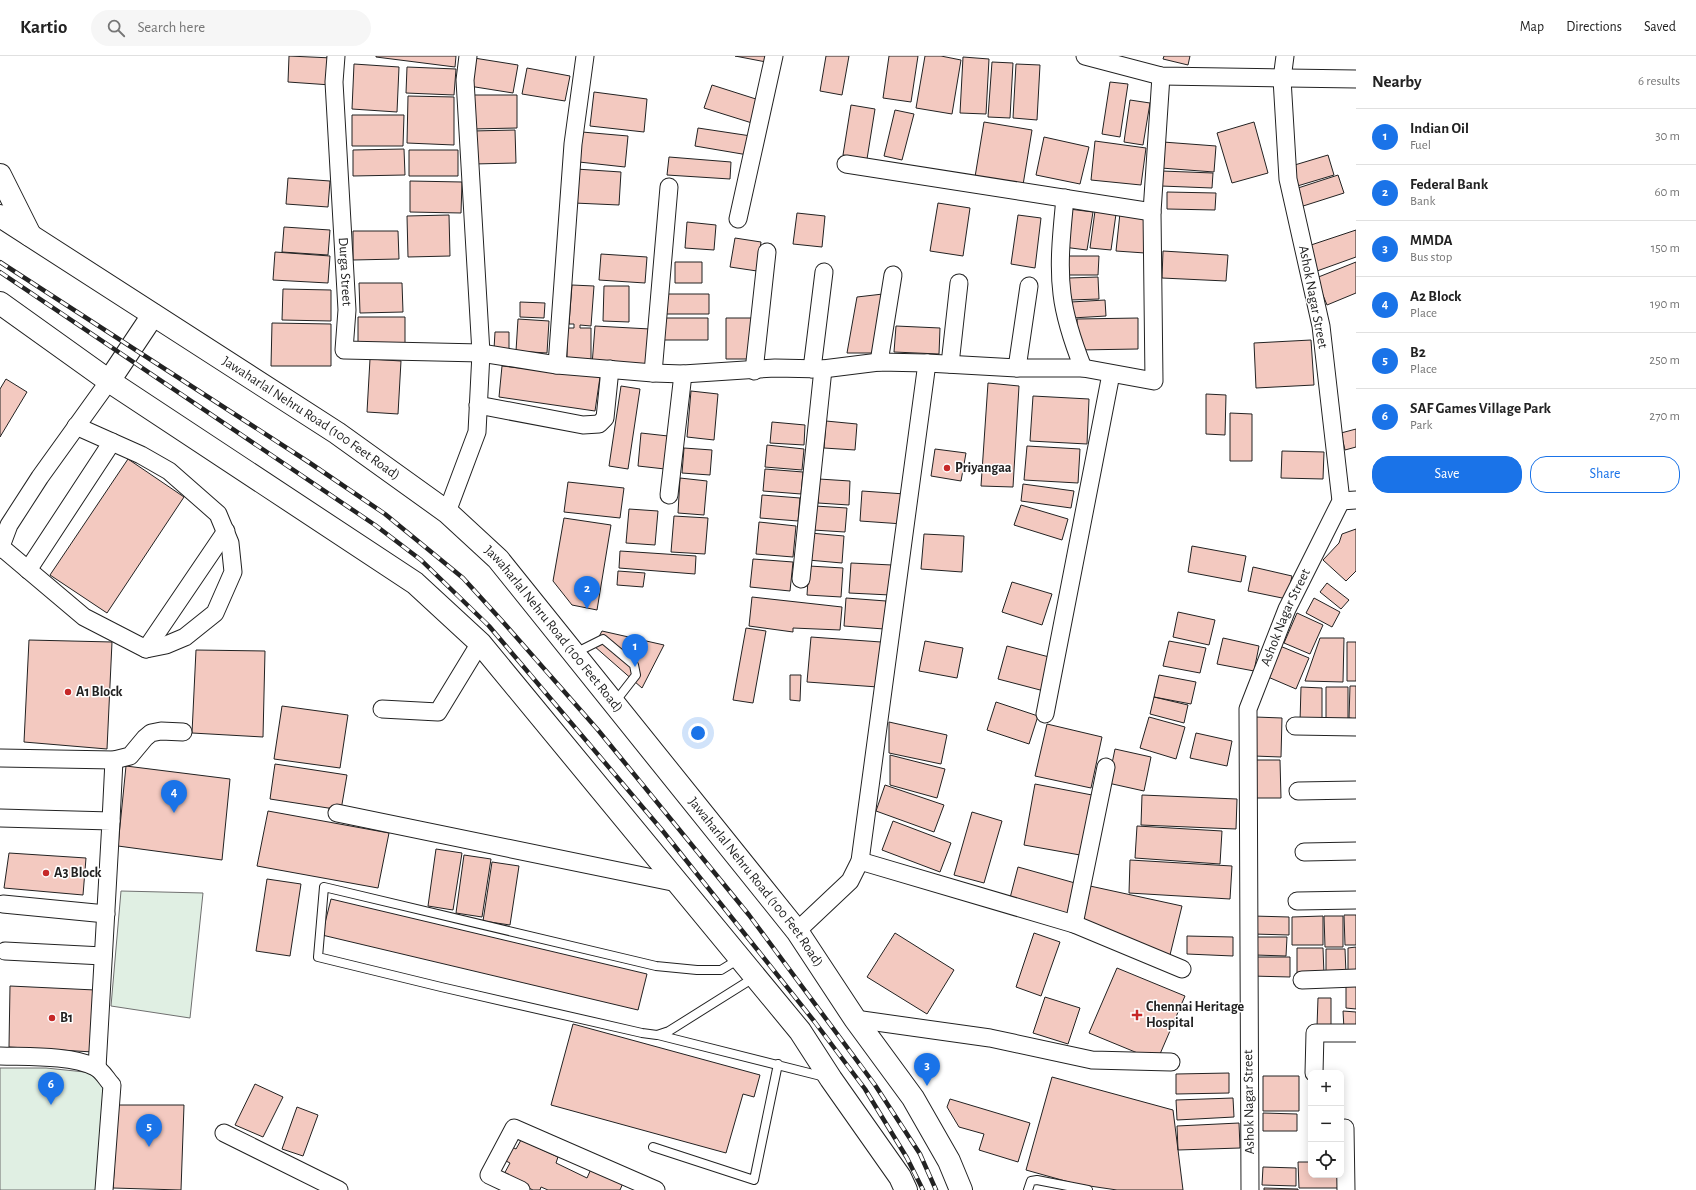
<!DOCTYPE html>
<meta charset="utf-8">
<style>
body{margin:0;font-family:"Alegreya Sans",sans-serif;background:#f6f6f6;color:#222}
.controls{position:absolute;right:12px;bottom:12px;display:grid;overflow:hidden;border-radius:8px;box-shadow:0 2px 10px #0003}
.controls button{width:36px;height:36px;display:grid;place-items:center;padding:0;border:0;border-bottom:1px solid #e0e0e0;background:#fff;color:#222;font:20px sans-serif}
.you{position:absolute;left:698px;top:677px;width:14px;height:14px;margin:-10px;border:3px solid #fff;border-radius:50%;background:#1a73e8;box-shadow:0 0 0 6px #1a73e833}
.badge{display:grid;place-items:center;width:26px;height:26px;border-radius:50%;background:#1a73e8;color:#fff;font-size:13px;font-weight:700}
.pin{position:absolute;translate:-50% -33px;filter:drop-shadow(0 1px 2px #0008)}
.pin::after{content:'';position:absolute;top:21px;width:14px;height:12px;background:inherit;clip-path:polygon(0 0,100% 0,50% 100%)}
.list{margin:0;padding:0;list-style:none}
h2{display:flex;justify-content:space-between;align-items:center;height:52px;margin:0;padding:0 16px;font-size:17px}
h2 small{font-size:13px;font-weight:400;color:#767676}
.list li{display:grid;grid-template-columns:26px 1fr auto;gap:12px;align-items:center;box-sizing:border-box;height:56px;padding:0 16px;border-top:1px solid #e0e0e0}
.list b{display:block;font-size:15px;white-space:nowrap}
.list p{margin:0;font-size:13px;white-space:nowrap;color:#767676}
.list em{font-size:13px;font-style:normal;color:#767676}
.actions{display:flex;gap:8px;padding:12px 16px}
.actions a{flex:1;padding:9px 0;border:1px solid #1a73e8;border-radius:16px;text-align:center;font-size:14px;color:#1a73e8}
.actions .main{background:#1a73e8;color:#fff}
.icon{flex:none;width:22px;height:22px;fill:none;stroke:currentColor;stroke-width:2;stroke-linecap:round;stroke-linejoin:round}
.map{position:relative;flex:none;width:1356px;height:1134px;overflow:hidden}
header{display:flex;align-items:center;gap:24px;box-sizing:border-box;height:56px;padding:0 20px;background:#fff;border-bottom:1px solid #e0e0e0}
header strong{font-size:19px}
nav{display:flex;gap:22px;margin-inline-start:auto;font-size:14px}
.search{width:280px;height:36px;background:#f6f6f6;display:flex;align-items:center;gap:10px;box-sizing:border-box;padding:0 14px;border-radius:22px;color:#767676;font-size:15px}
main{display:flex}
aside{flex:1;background:#fff}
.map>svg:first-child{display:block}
</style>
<header>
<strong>Kartio</strong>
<div class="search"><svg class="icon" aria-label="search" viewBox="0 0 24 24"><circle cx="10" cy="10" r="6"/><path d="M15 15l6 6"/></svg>Search here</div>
<nav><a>Map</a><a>Directions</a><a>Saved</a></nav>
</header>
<main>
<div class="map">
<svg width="1356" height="1134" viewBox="0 0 1356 1134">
<rect width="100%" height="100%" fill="#fff"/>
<!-- green -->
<path fill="#e0efe3" stroke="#6f6f6f" d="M 121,835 L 203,837 L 190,962 L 111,950 Z
M 0,1012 L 46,1012 L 104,1018 L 97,1134 L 0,1134 Z"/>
<!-- building -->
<path fill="#f3c9c0" stroke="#222" d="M 289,0 L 332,2 L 331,29 L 288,26 Z
M 376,0 L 456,0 L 455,11 L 376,1 Z
M 735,0 L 767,0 L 766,6 Z
M 826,0 L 849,0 L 842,39 L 820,35 Z
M 889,0 L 918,0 L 911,46 L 883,42 Z
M 925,0 L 941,0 L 961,4 L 952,58 L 916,52 Z
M 1164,0 L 1190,0 L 1188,9 L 1163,3 Z
M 963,1 L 989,3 L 986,58 L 960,57 Z
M 474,2 L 518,9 L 513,37 L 469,30 Z
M 992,6 L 1013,7 L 1010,62 L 988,61 Z
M 354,8 L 399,11 L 397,56 L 352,53 Z
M 1016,8 L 1040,9 L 1037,64 L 1013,62 Z
M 407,11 L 456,13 L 454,39 L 406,37 Z
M 527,12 L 570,20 L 565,45 L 522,38 Z
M 1110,26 L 1128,28 L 1120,81 L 1102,78 Z
M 712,29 L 759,44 L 752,67 L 704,52 Z
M 594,36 L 647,43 L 644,76 L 590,70 Z
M 471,39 L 517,39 L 517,72 L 472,73 Z
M 408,40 L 454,41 L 454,89 L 407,87 Z
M 1130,44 L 1150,47 L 1143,89 L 1124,86 Z
M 851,49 L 875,53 L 867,103 L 843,99 Z
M 895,54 L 914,58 L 902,104 L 884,100 Z
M 352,59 L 404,59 L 403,90 L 352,90 Z
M 984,66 L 1032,74 L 1023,129 L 975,121 Z
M 1254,66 L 1268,117 L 1232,127 L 1217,77 Z
M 698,72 L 751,80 L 748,99 L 695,90 Z
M 515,74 L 516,107 L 474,108 L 473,75 Z
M 582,76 L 628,80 L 625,111 L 579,106 Z
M 1044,81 L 1089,91 L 1080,128 L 1036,119 Z
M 1095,85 L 1146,92 L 1141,129 L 1091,124 Z
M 1163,86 L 1216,90 L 1214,116 L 1161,112 Z
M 404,93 L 405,119 L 353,120 L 353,94 Z
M 409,94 L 458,94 L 458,120 L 409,120 Z
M 1328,99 L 1334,119 L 1294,131 L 1288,111 Z
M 669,101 L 731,106 L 730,123 L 667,119 Z
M 576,113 L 621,116 L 619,149 L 574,147 Z
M 1162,115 L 1213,117 L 1212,132 L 1161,130 Z
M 1338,119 L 1344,137 L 1300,151 L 1295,133 Z
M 288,122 L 330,125 L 328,151 L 286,148 Z
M 410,125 L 462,126 L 461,157 L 410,156 Z
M 1167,136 L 1216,137 L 1215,154 L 1167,153 Z
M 938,147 L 970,152 L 963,200 L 930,195 Z
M 1069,153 L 1093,156 L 1087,194 L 1063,191 Z
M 1095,155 L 1116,158 L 1111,194 L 1090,192 Z
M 797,157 L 825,160 L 822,191 L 793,188 Z
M 1120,157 L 1148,160 L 1145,197 L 1116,195 Z
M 449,159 L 450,200 L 408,201 L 407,160 Z
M 1018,159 L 1041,162 L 1035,212 L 1011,208 Z
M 687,166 L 716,169 L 714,194 L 685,192 Z
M 284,171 L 330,174 L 328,199 L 282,196 Z
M 1356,174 L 1356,201 L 1317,215 L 1308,190 Z
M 353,175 L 398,175 L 399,203 L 353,204 Z
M 735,182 L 761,186 L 757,215 L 730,211 Z
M 1163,195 L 1228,199 L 1226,225 L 1162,222 Z
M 275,196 L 330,200 L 328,227 L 273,224 Z
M 601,198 L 647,201 L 645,227 L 599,224 Z
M 1064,200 L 1099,200 L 1098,219 L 1063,219 Z
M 675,206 L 702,206 L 702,227 L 675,227 Z
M 1356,206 L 1356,237 L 1327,249 L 1316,222 Z
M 1098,221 L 1099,243 L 1070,244 L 1069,222 Z
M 359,227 L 402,227 L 403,256 L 360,257 Z
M 572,229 L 594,230 L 591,270 L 580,269 L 580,272 L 591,272 L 591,307 L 567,307 L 567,272 L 574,272 L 574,268 L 569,268 Z
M 604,230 L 629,230 L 629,266 L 603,265 Z
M 283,233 L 331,234 L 331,265 L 282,264 Z
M 663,238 L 709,238 L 709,258 L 663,258 Z
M 883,238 L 878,297 L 847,297 L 857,241 Z
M 1105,244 L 1106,260 L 1072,262 L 1071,246 Z
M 520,246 L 545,247 L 544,262 L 520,261 Z
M 358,261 L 405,261 L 405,292 L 358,292 Z
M 661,262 L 708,262 L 708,284 L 661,284 Z
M 726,262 L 752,262 L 752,303 L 726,303 Z
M 1138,262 L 1138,293 L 1078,294 L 1077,263 Z
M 518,263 L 549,265 L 547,297 L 516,295 Z
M 272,267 L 331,268 L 331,310 L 271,310 Z
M 595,270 L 650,273 L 648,313 L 592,309 Z
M 896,270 L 940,272 L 939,298 L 894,296 Z
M 495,276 L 509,276 L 509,293 L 494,293 Z
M 1311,284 L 1314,329 L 1256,332 L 1254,287 Z
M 370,303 L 401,305 L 398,358 L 367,356 Z
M 502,310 L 600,321 L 595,355 L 499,341 Z
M 6,323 L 27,336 L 0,381 L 0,333 Z
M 988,327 L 1019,330 L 1013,431 L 981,430 Z
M 621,330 L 640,333 L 628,413 L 609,410 Z
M 691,335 L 718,338 L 714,384 L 687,381 Z
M 1206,338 L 1226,339 L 1225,379 L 1206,378 Z
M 1033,340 L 1089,343 L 1087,388 L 1030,385 Z
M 1230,357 L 1252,358 L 1252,405 L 1230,405 Z
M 826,365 L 857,368 L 855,394 L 824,392 Z
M 772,366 L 805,369 L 804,389 L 770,387 Z
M 1356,373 L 1356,391 L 1345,394 L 1341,377 Z
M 641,377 L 668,380 L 665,413 L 638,410 Z
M 767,389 L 804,393 L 802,414 L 765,411 Z
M 1027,390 L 1080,393 L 1078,427 L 1024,424 Z
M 684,392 L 712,394 L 710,419 L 682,417 Z
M 935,393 L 966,397 L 961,425 L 931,420 Z
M 1282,395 L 1324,396 L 1323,423 L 1281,422 Z
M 128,403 L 184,441 L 107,557 L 50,519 Z
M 765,413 L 803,416 L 801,438 L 763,435 Z
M 680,422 L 707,425 L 704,459 L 678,457 Z
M 819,423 L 850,425 L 849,449 L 818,447 Z
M 568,426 L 624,432 L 620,462 L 564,456 Z
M 1023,428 L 1074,435 L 1071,452 L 1021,445 Z
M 862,435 L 905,438 L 903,468 L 860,465 Z
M 762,439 L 800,442 L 798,465 L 760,462 Z
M 1021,449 L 1068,463 L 1062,484 L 1014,469 Z
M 815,450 L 847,452 L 845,476 L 813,474 Z
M 629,453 L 658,455 L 655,489 L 626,487 Z
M 674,460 L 708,462 L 705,498 L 671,496 Z
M 564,462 L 611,469 L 597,554 L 572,549 L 553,525 Z
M 759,466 L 796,470 L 793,501 L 756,498 Z
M 1356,473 L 1356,515 L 1346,525 L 1323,504 L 1339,487 L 1342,478 Z
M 810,477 L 844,480 L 842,507 L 808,504 Z
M 924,478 L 964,480 L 962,516 L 921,513 Z
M 1192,490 L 1246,500 L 1241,526 L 1188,516 Z
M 620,495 L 696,500 L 695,518 L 619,512 Z
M 753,503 L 793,506 L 790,535 L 750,531 Z
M 851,507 L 892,509 L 890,539 L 849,537 Z
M 809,510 L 843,512 L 841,541 L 807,539 Z
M 1253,511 L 1292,520 L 1287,543 L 1248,535 Z
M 618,515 L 645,517 L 643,531 L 617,529 Z
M 1012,526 L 1052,538 L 1042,569 L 1002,556 Z
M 1327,527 L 1349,544 L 1341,553 L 1320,536 Z
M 752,541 L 842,551 L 840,574 L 793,572 L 793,576 L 749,570 Z
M 846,542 L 886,545 L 884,573 L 844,570 Z
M 1314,542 L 1340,556 L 1332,571 L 1306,557 Z
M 1178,556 L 1215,564 L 1209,589 L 1173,581 Z
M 1297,557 L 1323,569 L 1310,598 L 1284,587 Z
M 746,572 L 766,575 L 753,647 L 733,644 Z
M 602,575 L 664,589 L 642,632 L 594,590 Z
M 811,581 L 881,586 L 878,631 L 807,626 Z
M 1223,582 L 1259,590 L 1254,615 L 1217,608 Z
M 1320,582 L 1344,582 L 1343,626 L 1305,625 Z
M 29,584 L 112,586 L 107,693 L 24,686 Z
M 925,585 L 963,592 L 957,622 L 919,615 Z
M 1169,585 L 1206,592 L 1200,617 L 1163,610 Z
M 1347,586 L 1356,586 L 1356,625 L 1347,625 Z
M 1007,590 L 1053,602 L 1044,635 L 998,623 Z
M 1280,590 L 1309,602 L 1296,633 L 1268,621 Z
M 196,594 L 265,595 L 263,681 L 192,677 Z
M 790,619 L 801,619 L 800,645 L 790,644 Z
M 1159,619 L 1196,626 L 1191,648 L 1154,641 Z
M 1350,630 L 1356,630 L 1356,663 L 1349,662 Z
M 1301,631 L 1322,632 L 1322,666 L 1300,666 Z
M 1326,631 L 1348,631 L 1348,666 L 1326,666 Z
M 1154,641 L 1188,649 L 1184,667 L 1150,658 Z
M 996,646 L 1038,660 L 1029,688 L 987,674 Z
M 282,650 L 348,659 L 340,712 L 274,703 Z
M 1149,661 L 1185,671 L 1176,703 L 1140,692 Z
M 1255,661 L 1282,662 L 1281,701 L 1254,700 Z
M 889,666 L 947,679 L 941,708 L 889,697 Z
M 1047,668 L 1102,681 L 1091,732 L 1035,720 Z
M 1196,677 L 1232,685 L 1227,710 L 1190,702 Z
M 1115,693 L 1151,701 L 1144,735 L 1108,727 Z
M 890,699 L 945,713 L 937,742 L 890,729 Z
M 1252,704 L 1280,704 L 1281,742 L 1252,742 Z
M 275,708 L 347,719 L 341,754 L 270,743 Z
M 126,710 L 230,723 L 222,804 L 118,790 Z
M 1035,728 L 1092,739 L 1080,799 L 1024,789 Z
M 885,729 L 944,749 L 934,776 L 876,755 Z
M 1142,739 L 1237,743 L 1236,773 L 1141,769 Z
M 268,755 L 389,777 L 378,832 L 257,810 Z
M 972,756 L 1002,765 L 984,827 L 954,819 Z
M 893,765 L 951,787 L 940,816 L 882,794 Z
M 1137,770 L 1222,775 L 1220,808 L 1135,802 Z
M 436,793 L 462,797 L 453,854 L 428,850 Z
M 9,797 L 86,802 L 83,839 L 4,832 Z
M 464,799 L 491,803 L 482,861 L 456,857 Z
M 1130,804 L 1232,810 L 1230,843 L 1129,837 Z
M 492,806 L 519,810 L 510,869 L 483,865 Z
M 1018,811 L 1075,827 L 1067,858 L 1010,842 Z
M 267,823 L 301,828 L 290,900 L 256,895 Z
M 1090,830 L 1182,850 L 1169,903 L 1081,867 Z
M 331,843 L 647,918 L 638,954 L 322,879 Z
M 1344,859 L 1356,859 L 1356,889 L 1345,889 Z
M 1253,860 L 1289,861 L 1289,879 L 1253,878 Z
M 1323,860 L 1323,889 L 1292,889 L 1292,861 Z
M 1324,860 L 1343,860 L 1343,891 L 1325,891 Z
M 895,877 L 954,914 L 927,958 L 867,921 Z
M 1034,877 L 1060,886 L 1041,940 L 1016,931 Z
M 1187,880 L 1233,881 L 1233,900 L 1187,898 Z
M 1255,881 L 1287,881 L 1286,900 L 1255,899 Z
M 1356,891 L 1356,917 L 1348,917 L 1348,892 Z
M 1297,892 L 1323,892 L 1324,919 L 1297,919 Z
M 1326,893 L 1345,893 L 1346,918 L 1326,918 Z
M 1252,901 L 1290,901 L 1290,921 L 1251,920 Z
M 1117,912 L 1185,940 L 1157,1005 L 1089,977 Z
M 1346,925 L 1356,925 L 1356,953 L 1346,952 Z
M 10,930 L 95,934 L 93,996 L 9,991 Z
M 1045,941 L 1080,952 L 1068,988 L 1033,977 Z
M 1318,942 L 1331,942 L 1331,971 L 1317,971 Z
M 1343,955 L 1356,956 L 1356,973 L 1344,973 Z
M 573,968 L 760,1019 L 754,1041 L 743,1038 L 726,1097 L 551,1049 Z
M 1229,1017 L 1229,1037 L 1176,1038 L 1176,1018 Z
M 1263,1020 L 1299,1020 L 1299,1055 L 1263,1055 Z
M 1052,1021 L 1173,1054 L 1183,1134 L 1117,1134 L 1076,1128 L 1026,1114 Z
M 255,1028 L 283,1041 L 263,1081 L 235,1069 Z
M 1233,1042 L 1234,1061 L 1177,1064 L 1176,1044 Z
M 950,1043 L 1030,1067 L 1018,1106 L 979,1094 L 984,1078 L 959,1071 L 947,1051 Z
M 118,1049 L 184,1049 L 181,1134 L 113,1132 Z
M 297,1051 L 318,1059 L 303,1100 L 282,1093 Z
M 1263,1057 L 1297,1058 L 1297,1075 L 1263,1075 Z
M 1239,1067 L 1240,1092 L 1178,1094 L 1177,1070 Z
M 521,1084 L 558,1101 L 556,1107 L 587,1122 L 591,1113 L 623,1127 L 620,1134 L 548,1134 L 541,1131 L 540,1134 L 533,1134 L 503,1120 L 510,1107 L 506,1105 L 512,1091 L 516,1093 Z
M 1298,1106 L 1311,1106 L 1311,1119 L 1339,1119 L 1339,1132 L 1299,1132 Z
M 1263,1111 L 1296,1112 L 1296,1130 L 1262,1129 Z
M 1264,1132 L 1298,1133 L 1298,1134 L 1264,1134 Z"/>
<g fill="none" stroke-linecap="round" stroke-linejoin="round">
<!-- service casing -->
<g stroke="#222" stroke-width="10">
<path id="service" d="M 575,597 L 603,583 L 634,609 L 636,619 L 615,646
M 739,903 L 721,914 L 697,914 L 656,910 L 324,831 L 318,901 L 441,931 L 642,977 L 657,979 L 669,975 L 755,921
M 658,979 L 825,1021
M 653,1091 L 754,1124 L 778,1008
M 1028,1134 L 1031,1125 L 1037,1124 L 1088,1134"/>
</g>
<!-- minor casing -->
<g stroke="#222" stroke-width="19">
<g id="minor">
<path id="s1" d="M 336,0 L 334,26 L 347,254 L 344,294 L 481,297 L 557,309 L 653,317 L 683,318 L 775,312 L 823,313 L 879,306 L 927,307 L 1017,312 L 1083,312 L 1154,325 L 1152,156 L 1161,20"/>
<path d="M 1085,0 L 1161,20 L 1356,23"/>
<path d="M 846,108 L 1152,156"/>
<path d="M 1065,142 C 1062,174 1058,207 1062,238 C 1065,264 1074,289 1083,312"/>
<path d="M 738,163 L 774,0"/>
<path d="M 879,306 L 893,219"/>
<path d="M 950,308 L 959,227"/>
<path d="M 557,309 L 573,88 L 585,0"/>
<path d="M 1017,312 L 1029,230"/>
<path d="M 812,313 L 824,216"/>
<path d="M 754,315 L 767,196"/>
<path d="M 653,317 L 669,131"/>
<path d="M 478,349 L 583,369 L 599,368 L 605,362 L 610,313"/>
<path d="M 669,439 L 683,318"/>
<path d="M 1341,445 L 1356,444"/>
<path d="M 447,456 L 477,376 L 481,297 L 465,24 L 468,0"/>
<path d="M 1,491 L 84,561 L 146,593 L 166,589 L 185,581 L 215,557 L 233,516 L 230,487 L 218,458 L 169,415 L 141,399 L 76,370"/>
<path d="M 0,493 L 9,469 L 40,421 L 109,325"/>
<path d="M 28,514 L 112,386"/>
<path d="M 801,523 L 823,313"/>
<path d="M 146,593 L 226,475"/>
<path d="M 382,653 L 438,656 L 480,587"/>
<path d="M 1045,658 L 1111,318"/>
<path d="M 1295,670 L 1356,671"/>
<path d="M 0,702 L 114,704 L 130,700 L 145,682 L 151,677 L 161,675 L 183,676"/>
<path d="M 1298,735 L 1356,734"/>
<path d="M 337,757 L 677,827"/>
<path d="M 0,762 L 111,765 L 97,1012"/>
<path d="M 111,765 L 114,704"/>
<path d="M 1304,796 L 1356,795"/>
<path d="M 860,805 L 1074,868 L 1182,913"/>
<path d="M 1297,845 L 1356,844"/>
<path d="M 3,848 L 106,858"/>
<path d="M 1074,868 L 1106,711"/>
<path d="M 797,875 L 850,825 L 860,805 L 927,307"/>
<path d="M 5,895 L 103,900"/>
<path d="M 1302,924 L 1356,922"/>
<path d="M 855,963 L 990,982 L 1092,1004 L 1171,1006"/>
<path d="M 0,1000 C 27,1001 71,999 95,1011 C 102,1014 107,1024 112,1029 L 104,1134"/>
<path d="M 1314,1017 L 1315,977 L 1356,977"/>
<path d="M 1345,1072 L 1346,1134"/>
<path d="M 224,1077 L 339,1134"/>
<path d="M 521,1134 L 489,1119 L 514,1072 L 656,1134"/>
<path id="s2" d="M 1250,1134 L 1248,653 L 1287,553 L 1341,445 L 1321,270 L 1288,123 L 1282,23 L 1285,0"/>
</g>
</g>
<!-- primary casing -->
<g stroke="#222" stroke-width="24">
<g id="primary">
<path d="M 0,119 L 30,179"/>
<path id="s3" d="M 0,160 L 337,377 L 447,456 L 498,503 L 797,875 L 855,963 L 913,1042 L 949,1105 L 961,1134"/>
<path d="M 0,247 L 109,325 L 415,527 L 480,587 L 800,975 L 831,1023 L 900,1121 L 906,1134"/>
<path d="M 109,325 L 153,259"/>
</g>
</g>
<!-- service -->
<use href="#service" stroke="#fff" stroke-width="8"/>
<!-- minor -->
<use href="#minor" stroke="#fff" stroke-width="17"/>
<!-- primary -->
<use href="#primary" stroke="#fff" stroke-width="22"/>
<!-- rail casing -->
<g stroke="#222" stroke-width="4.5">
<path id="rail" d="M 0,206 L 310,407 L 385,458 L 463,522 L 503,566 L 598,674 L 749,859 L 875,1029 L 920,1098 L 936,1134
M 0,216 L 375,469 L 421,504 L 489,570 L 662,774 L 814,965 L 865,1033 L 907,1102 L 923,1134"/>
</g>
<!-- rail -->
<use href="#rail" stroke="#fff" stroke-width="3" stroke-dasharray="9" stroke-linecap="butt"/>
</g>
<!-- markers -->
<g fill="#c62828" stroke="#fff" stroke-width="1.5">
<circle cx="947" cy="412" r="4"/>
<circle cx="68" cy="636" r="4"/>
<circle cx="46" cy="817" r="4"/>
<path d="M1135 953h4v4h4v4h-4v4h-4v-4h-4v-4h4z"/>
<circle cx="52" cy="962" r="4"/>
</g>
<g text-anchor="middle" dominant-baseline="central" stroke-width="3" stroke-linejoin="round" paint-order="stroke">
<!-- street labels -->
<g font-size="14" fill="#222" stroke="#fff">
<text stroke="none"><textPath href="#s1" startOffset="216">Durga Street</textPath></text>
<text transform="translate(1313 241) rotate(79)">Ashok Nagar Street</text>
<text stroke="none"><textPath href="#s3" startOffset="371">Jawaharlal Nehru Road (100 Feet Road)</textPath></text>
<text stroke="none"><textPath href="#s2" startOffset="580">Ashok Nagar Street</textPath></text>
<text stroke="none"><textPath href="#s3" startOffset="695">Jawaharlal Nehru Road (100 Feet Road)</textPath></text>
<text stroke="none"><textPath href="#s3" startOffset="1019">Jawaharlal Nehru Road (100 Feet Road)</textPath></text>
<text transform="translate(1249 1046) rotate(-91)">Ashok Nagar Street</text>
</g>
<!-- poi labels -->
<g font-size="14" font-weight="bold" fill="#222" stroke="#fff" text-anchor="start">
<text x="955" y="412">Priyangaa</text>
<text x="76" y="636">A1 Block</text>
<text x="54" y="817">A3 Block</text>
<text x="1146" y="951">Chennai Heritage<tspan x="1146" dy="16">Hospital</tspan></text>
<text x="60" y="962">B1</text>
</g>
</g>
</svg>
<div class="controls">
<button>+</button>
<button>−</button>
<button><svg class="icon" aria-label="locate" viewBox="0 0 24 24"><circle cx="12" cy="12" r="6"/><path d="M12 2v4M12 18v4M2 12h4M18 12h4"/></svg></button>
</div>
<div class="you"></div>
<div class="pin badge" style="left:635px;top:611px">1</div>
<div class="pin badge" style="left:587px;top:553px">2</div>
<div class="pin badge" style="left:927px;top:1030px">3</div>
<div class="pin badge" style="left:174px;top:757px">4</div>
<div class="pin badge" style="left:149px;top:1091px">5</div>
<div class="pin badge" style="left:51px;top:1049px">6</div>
</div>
<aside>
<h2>Nearby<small>6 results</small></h2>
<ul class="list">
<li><span class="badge">1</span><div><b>Indian Oil</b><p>Fuel</p></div><em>30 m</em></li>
<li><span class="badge">2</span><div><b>Federal Bank</b><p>Bank</p></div><em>60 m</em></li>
<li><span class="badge">3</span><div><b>MMDA</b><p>Bus stop</p></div><em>150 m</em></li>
<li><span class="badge">4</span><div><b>A2 Block</b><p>Place</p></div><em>190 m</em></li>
<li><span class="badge">5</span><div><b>B2</b><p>Place</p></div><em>250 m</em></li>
<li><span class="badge">6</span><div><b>SAF Games Village Park</b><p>Park</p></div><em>270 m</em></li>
</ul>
<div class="actions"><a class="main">Save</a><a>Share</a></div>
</aside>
</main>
